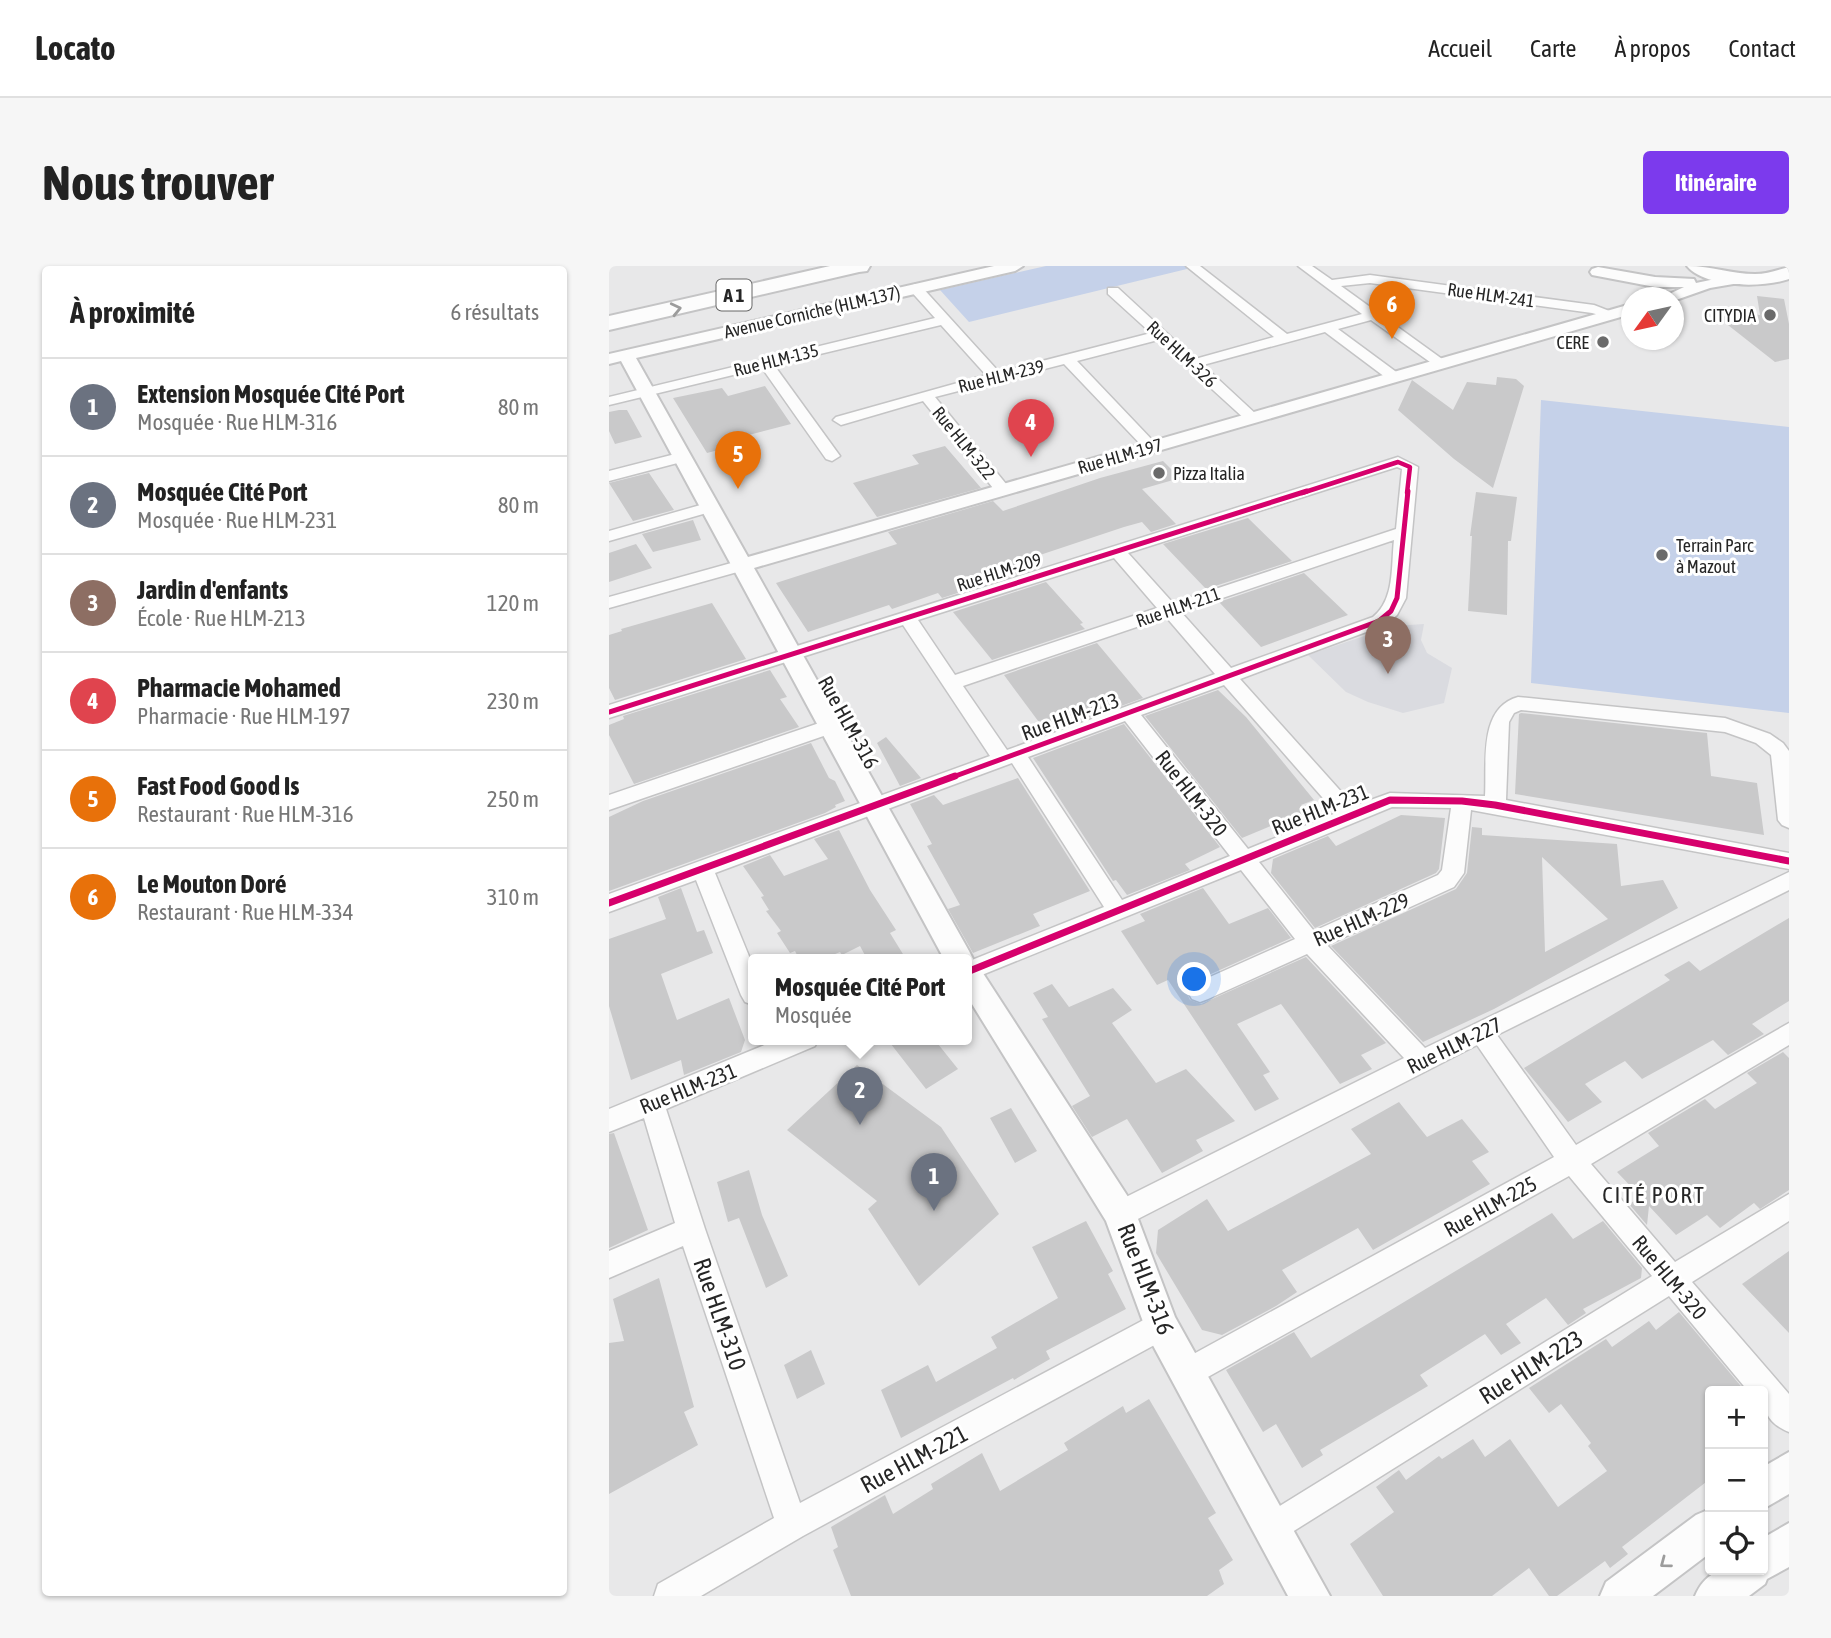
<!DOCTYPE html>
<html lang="fr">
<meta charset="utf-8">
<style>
body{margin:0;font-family:"Asap Condensed",sans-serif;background:#f6f6f6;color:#222}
.controls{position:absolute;right:21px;bottom:21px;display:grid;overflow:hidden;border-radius:7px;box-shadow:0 2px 5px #0004}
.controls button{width:63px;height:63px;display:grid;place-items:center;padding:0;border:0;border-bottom:2px solid #e0e0e0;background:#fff;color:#222;font:35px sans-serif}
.compass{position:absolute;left:1012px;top:21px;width:63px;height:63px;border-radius:50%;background:#fff;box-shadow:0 2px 5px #0004;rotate:237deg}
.you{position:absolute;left:586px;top:714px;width:24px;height:24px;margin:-18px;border:5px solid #fff;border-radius:50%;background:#1a73e8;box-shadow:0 0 0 10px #1a73e833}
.badge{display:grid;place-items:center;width:46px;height:46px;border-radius:50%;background:#7c3aed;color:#fff;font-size:23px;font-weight:700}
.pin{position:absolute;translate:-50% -58px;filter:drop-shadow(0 2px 4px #0008)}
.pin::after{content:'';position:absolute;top:37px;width:24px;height:21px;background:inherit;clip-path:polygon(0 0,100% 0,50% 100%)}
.popup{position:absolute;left:139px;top:688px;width:224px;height:91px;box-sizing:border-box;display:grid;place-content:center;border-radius:7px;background:#fff;filter:drop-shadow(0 2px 5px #0005);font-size:23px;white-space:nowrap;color:#767676}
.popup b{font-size:26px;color:#222}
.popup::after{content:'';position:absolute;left:50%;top:100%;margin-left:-14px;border:14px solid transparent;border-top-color:#fff}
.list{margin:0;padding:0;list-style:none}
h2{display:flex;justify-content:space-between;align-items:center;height:91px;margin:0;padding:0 28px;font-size:30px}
h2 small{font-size:23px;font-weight:400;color:#767676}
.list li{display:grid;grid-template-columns:46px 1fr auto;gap:21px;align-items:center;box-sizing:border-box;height:98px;padding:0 28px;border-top:2px solid #e0e0e0}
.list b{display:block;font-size:26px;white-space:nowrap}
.list p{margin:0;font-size:23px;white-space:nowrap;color:#767676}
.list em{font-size:23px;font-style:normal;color:#767676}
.icon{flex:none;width:38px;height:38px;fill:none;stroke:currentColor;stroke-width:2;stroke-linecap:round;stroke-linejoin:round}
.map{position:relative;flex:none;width:1180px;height:1330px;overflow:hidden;border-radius:7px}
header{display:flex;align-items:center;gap:42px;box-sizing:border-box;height:98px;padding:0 35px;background:#fff;border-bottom:2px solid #e0e0e0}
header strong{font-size:33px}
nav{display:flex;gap:38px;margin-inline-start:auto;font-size:24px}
.intro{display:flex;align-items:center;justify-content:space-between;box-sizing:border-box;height:168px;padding:0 42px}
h1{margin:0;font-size:49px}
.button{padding:18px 32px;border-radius:7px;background:#7c3aed;color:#fff;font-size:24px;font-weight:700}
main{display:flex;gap:42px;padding:0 42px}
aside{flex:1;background:#fff;border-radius:7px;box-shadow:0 2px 5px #0004}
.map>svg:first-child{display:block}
</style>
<header>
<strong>Locato</strong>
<nav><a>Accueil</a><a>Carte</a><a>À propos</a><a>Contact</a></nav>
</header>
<div class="intro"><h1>Nous trouver</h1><a class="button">Itinéraire</a></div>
<main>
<aside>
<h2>À proximité<small>6 résultats</small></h2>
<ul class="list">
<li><span class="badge" style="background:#6b7280">1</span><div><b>Extension Mosquée Cité Port</b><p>Mosquée · Rue HLM-316</p></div><em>80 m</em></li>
<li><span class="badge" style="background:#6b7280">2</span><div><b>Mosquée Cité Port</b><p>Mosquée · Rue HLM-231</p></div><em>80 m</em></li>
<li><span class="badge" style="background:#8d6e63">3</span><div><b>Jardin d'enfants</b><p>École · Rue HLM-213</p></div><em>120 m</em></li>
<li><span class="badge" style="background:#e0444e">4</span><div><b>Pharmacie Mohamed</b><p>Pharmacie · Rue HLM-197</p></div><em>230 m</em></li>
<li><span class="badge" style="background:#e8710a">5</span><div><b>Fast Food Good Is</b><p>Restaurant · Rue HLM-316</p></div><em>250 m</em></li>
<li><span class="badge" style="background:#e8710a">6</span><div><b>Le Mouton Doré</b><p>Restaurant · Rue HLM-334</p></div><em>310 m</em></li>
</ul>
</aside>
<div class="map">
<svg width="1180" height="1330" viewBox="0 0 1180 1330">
<rect width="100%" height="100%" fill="#e8e8e9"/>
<!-- built -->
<path fill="#dadbe0" d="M 815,358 L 812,374 L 818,387 L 843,402 L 835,437 L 794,447 L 759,436 L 737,426 L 699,389 L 785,360 Z"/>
<!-- green -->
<path fill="#c5d1e9" d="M 437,0 L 579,0 L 582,2 L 360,56 L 331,24 Z
M 932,134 L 1180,161 L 1180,447 L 922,417 Z"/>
<!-- building -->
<path fill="#c9c9ca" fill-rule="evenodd" d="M 1148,30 L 1175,33 L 1180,58 L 1180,93 L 1166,96 L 1096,41 L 1151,49 Z
M 888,111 L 907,113 L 915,120 L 884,222 L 845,193 L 789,144 L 803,114 L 844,144 L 858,116 L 887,119 Z
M 156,120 L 182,158 L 132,171 L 136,177 L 98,187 L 64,132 L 113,122 L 119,130 Z
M 10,144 L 18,144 L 33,171 L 6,178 L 0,165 L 0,146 Z
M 336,180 L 372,222 L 268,251 L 244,217 L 310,198 L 303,189 Z
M 554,195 L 571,212 L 533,223 L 567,258 L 542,266 L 533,256 L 515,261 L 416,294 L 424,303 L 333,332 L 329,327 L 283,343 L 280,339 L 199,366 L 167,317 L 288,278 L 279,266 L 384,235 L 394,245 L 491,212 Z
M 40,207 L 65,244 L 24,255 L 0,217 Z
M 867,226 L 908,231 L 902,275 L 899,275 L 898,349 L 859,345 L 863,270 L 861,270 Z
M 639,252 L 683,295 L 597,323 L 554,278 Z
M 84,254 L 92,274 L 44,286 L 33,268 Z
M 27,278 L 43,302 L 0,316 L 0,287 Z
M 695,307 L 739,349 L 652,381 L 610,336 Z
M 437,316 L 474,357 L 471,358 L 476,363 L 383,394 L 344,346 Z
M 103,337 L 137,393 L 6,434 L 0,422 L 0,369 L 13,365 L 12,363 Z
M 488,377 L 534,432 L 438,467 L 395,409 Z
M 161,404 L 178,431 L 171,433 L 190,461 L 25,518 L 0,469 L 0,459 L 15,453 L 14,450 Z
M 609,424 L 637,451 L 705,534 L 692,539 L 704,553 L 667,569 L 669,557 L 633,572 L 536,450 Z
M 912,447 L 1098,467 L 1102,510 L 1148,517 L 1155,569 L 906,528 L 910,448 Z
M 515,458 L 611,581 L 576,598 L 581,604 L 518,629 L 507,614 L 504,615 L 424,492 Z
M 277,471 L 312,512 L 291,520 L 268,477 Z
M 202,477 L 220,512 L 226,515 L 236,535 L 226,539 L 227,541 L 216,547 L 0,625 L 0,551 L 34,535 Z
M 409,512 L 481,625 L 424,648 L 431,660 L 364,687 L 339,643 L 351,639 L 318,580 L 323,578 L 301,538 L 325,529 L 334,539 Z
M 792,549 L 836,552 L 830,603 L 827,607 L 706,662 L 662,607 L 664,593 L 719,570 L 727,580 Z
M 863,561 L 873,562 L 873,569 L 1008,578 L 1012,620 L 1054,614 L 1069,642 L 885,743 L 814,776 L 722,680 L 847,623 L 858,607 ZM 933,591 L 999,653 L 936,686 Z
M 230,564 L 261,624 L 287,664 L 281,667 L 297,693 L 258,693 L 251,680 L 233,689 L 231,686 L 214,693 L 190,693 L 186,685 L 181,687 L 168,667 L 172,665 L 157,645 L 160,644 L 152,631 L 155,630 L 134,600 L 161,589 L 175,610 L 219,593 L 205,573 Z
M 72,622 L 88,666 L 95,664 L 104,687 L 52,708 L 68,754 L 120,732 L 136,774 L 132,786 L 75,809 L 72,794 L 22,814 L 0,740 L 0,673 L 57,653 L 49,631 Z
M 594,622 L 620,658 L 659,642 L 682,672 L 582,717 L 577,725 L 581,734 L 592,738 L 697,691 L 777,777 L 752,789 L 763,803 L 731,818 L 672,738 L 628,758 L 661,806 L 654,809 L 670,833 L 646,845 L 559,714 L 548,719 L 512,665 L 536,655 L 531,648 Z
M 1180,652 L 1180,735 L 1143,758 L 1155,768 L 1119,789 L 1104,774 L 1033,813 L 1016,795 L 976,818 L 993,836 L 959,856 L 915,802 L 1061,714 L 1055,709 L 1080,695 L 1091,705 Z
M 443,718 L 460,741 L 504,722 L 523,744 L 503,757 L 547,817 L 577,803 L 626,855 L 587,874 L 594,885 L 553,907 L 518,853 L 483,871 L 463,840 L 481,830 L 433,753 L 439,751 L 424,727 Z
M 278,773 L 325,773 L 349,803 L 317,823 Z
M 1174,786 L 1180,792 L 1180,924 L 1151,943 L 1145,937 L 1111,962 L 1098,949 L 1067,969 L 1040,940 L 1038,959 L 1020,938 L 1032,931 L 1008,906 L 1050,880 L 1039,867 L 1096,833 L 1106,843 L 1148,817 L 1138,807 Z
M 248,799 L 332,861 L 390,948 L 310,1020 L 259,943 L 268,935 L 178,864 Z
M 790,836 L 818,871 L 853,853 L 880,886 L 863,895 L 881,918 L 764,984 L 749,962 L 673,1004 L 688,1026 L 667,1040 L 613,1069 L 593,1064 L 547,987 L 549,964 L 598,933 L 619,965 L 762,888 L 742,863 Z
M 402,842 L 428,885 L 406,897 L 381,852 Z
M 5,867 L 39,964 L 0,982 L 0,868 Z
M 140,904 L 153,949 L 179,1010 L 157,1022 L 130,952 L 119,956 L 108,916 Z
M 943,947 L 964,973 L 994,955 L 1033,1002 L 1032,1012 L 974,1043 L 977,1047 L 959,1059 L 937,1032 L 897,1058 L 912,1077 L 892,1089 L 876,1068 L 811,1109 L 819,1120 L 711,1184 L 714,1189 L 693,1202 L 667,1158 L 654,1166 L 617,1104 L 685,1066 L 702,1092 Z
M 477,955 L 504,1005 L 499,1008 L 517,1043 L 437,1085 L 441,1093 L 405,1114 L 404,1112 L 292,1172 L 272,1124 L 319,1099 L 327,1116 L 388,1082 L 382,1071 L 449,1032 L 423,981 Z
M 1180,985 L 1180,1067 L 1133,1018 Z
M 50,1012 L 85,1141 L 75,1146 L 89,1179 L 0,1228 L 0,1077 L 15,1075 L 4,1033 Z
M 1070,1046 L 1136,1125 L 1101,1125 L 1101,1213 L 1013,1281 L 1019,1288 L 1001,1302 L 996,1295 L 948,1330 L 940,1330 L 920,1302 L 883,1330 L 774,1330 L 741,1278 L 785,1246 L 767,1221 L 790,1204 L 797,1214 L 830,1190 L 833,1193 L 864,1173 L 876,1191 L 901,1173 L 949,1241 L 998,1205 L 979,1180 L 982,1177 L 952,1138 L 940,1147 L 920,1122 L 997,1073 L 1003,1081 L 1040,1055 L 1047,1064 Z
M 202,1084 L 216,1118 L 188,1133 L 175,1099 Z
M 540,1133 L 607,1247 L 599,1252 L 624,1294 L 610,1304 L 615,1318 L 598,1330 L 242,1330 L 224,1284 L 229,1281 L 222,1261 L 276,1229 L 284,1248 L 324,1223 L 322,1218 L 373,1187 L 391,1225 L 459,1184 L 455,1177 L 514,1140 L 517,1147 Z"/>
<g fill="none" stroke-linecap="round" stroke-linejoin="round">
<!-- minor casing -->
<g stroke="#c4c4c5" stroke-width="3">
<path id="minor" d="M 577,0 L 591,0 L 678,68 L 753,48 L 689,0 L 703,0 L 723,14 L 761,9 L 985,39 L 1008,48 L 1001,52 L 983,47 L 761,17 L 732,20 L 840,98 L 833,102 L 828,101 L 762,54 L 729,63 L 790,108 L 792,111 L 790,114 L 780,114 L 716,66 L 594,99 L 648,149 L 651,152 L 648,155 L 638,155 L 549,74 L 468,95 L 547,178 L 550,181 L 542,186 L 537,184 L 455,98 L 326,131 L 402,224 L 394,229 L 388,227 L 314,135 L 232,159 L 224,154 L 227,151 L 377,109 L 332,59 L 165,99 L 231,190 L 223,195 L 217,193 L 153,102 L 0,139 L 0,131 L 326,52 L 299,22 L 306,18 L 311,19 L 390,106 L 542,67 L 499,28 L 499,22 L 509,22 L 586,93 L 665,71 Z
M 74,186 L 80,188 L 82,191 L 80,194 L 0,215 L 0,205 Z
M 789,191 L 809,201 L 797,332 L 788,349 L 776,359 L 631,413 L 745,540 L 781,527 L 876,530 C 878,497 869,442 909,431 L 1116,452 L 1161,468 L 1174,477 L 1180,485 L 1180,562 L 1173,559 L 1169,554 L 1162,489 L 1147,477 L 1116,466 L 912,444 L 905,447 L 900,456 L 897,534 L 1180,587 L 1180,603 L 862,544 L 855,607 L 845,621 L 718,679 L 816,782 L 1180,606 L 1180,624 L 888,769 L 967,879 L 1180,757 L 1180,779 L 982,898 L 1066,996 L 1180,928 L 1180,955 L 1083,1016 L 1180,1128 L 1180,1166 C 1160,1158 1154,1146 1154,1125 L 1139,1125 L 1060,1030 L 664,1278 L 653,1273 L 648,1262 L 653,1251 L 1043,1010 L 960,910 L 588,1117 L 578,1122 L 568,1117 L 563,1107 L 568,1097 L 945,891 L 868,779 L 521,957 L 511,960 L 501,957 L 497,948 L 501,939 L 795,792 L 698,688 L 599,733 L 591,736 L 583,733 L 579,726 L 583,719 L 686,673 L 632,604 L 358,715 L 358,696 L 495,641 L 403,497 L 106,607 L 144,700 L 144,739 L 136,736 L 132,729 L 87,614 L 0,646 L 0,628 L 381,490 L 294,359 L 0,452 L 0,439 ZM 788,201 L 793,203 L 787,263 L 564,337 L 519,287 ZM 785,274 C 782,301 786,333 764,351 L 622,402 L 572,346 ZM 505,292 L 548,342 L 346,409 L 309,354 ZM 557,351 L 606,408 L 398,484 L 354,420 ZM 615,419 L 727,547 L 639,583 L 532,449 ZM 516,455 L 621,590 L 513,634 L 419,491 ZM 783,541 L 842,542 L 833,604 L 829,609 L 705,665 L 650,596 Z
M 102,236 L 108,238 L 110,241 L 108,244 L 0,275 L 0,265 Z
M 133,294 L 139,295 L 142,299 L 139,303 L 0,342 L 0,331 Z
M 222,453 L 229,455 L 232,460 L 229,465 L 0,544 L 0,529 Z
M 170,773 L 209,773 L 206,780 L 57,843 L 96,963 L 191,1237 L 542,1050 L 552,1046 L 562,1050 L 566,1060 L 562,1070 L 194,1270 L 92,1330 L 45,1330 L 49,1318 L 165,1252 L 74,980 L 0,1012 L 0,985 L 66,957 L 35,852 L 0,866 L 0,843 Z"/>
</g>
<!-- tertiary casing -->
<g stroke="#c4c4c5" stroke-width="4">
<path id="tertiary" d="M 385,0 L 414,0 L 406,5 L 27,92 L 139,291 L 1022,38 L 1022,48 L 145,302 L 360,685 L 364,693 L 363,696 L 368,698 L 523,937 L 566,1051 L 721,1330 L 679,1330 L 540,1072 L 497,955 L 358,730 L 358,693 L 335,693 L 12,95 L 0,98 L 0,88 Z
M 989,1 L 1046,11 L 1085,13 L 1087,17 L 1130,8 L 1138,13 L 1136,16 L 1101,22 L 1064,35 L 1064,32 L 1054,31 L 1075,21 L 1046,21 L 983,9 L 981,6 L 983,3 Z
M 1180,1186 L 1180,1228 L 1154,1243 L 1154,1201 Z
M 1101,1243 L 1101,1287 L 1044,1330 L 991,1330 L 997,1316 L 1087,1249 Z
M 1180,1257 L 1180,1301 L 1158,1313 L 1156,1318 L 1140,1330 L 1086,1330 C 1100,1297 1123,1304 1154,1304 L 1154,1272 Z"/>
</g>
<!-- secondary casing -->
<g stroke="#c4c4c5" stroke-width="4">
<path id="secondary" d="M 1078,0 C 1103,0 1122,8 1146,8 C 1158,8 1168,4 1180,1 L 1180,13 C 1155,22 1096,22 1078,0 Z"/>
</g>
<!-- motorway casing -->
<g stroke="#c4c4c5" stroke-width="4">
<path id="motorway" d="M 221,0 L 261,0 L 258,5 L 250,6 L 0,64 L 0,50 Z"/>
</g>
<!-- minor -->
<use href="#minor" fill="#fcfcfc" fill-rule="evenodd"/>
<!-- tertiary -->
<use href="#tertiary" fill="#fcfcfc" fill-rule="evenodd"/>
<!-- secondary -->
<use href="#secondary" fill="#fcfcfc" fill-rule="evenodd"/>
<!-- motorway -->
<use href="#motorway" fill="#fcfcfc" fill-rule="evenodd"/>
<!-- cycleway-far2 casing -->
<g stroke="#fff" stroke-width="7">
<path id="cycleway-far2" d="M 693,227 L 789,196 L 801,201 L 798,227"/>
</g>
<!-- cycleway-far1 casing -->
<g stroke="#fff" stroke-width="9">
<path id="cycleway-far1" d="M 0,446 L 698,225
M 341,512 L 770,355 L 782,345 L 788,332 L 799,225"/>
</g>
<!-- cycleway casing -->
<g stroke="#fff" stroke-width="11">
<path id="cycleway" d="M 0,637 L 346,510
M 358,706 L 781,534 L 853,535 L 886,539 L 1180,595"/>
</g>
<!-- cycleway-far2 -->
<use href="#cycleway-far2" stroke="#d6006c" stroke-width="4.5"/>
<!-- cycleway-far1 -->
<use href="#cycleway-far1" stroke="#d6006c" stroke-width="5"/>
<!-- cycleway -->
<use href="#cycleway" stroke="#d6006c" stroke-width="7"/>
</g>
<!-- one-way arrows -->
<defs><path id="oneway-chevron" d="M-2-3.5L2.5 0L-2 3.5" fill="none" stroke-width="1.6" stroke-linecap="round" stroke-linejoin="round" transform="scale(1.75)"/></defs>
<g stroke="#9c9c9c">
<use href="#oneway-chevron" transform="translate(67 43) rotate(-13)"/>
<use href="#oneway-chevron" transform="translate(1056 1297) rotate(143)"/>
</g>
<!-- markers -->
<g fill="#6a6a6a" stroke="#fff" stroke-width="2.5">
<circle cx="1161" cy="49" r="7"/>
<circle cx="994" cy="76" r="7"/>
<circle cx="550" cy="207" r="7"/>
<circle cx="1053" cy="289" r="7"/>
</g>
<g text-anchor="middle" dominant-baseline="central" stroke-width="6" stroke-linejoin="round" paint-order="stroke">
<!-- far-street labels -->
<g font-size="18" fill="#262626" stroke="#fff">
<text transform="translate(882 29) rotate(8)">Rue HLM-241</text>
<text transform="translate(203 46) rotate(-13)">Avenue Corniche (HLM-137)</text>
<text transform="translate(573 88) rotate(43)">Rue HLM-326</text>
<text transform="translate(167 94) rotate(-14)">Rue HLM-135</text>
<text transform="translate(392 110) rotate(-14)">Rue HLM-239</text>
<text transform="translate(355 177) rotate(51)">Rue HLM-322</text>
<text transform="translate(511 190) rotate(-16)">Rue HLM-197</text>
<text transform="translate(390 306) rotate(-18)">Rue HLM-209</text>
<text transform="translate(569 341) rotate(-19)">Rue HLM-211</text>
</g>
<!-- far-poi labels -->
<g font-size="18" fill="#262626" stroke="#fff" text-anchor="end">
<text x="1147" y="49">CITYDIA</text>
<text x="980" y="76">CERE</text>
<text x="564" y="207" text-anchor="start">Pizza Italia</text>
<text x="1067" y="279" text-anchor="start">Terrain Parc<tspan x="1067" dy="21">à Mazout</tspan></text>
</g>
<!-- shield labels -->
<rect fill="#fff" stroke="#676767" stroke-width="2" x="107.5" y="13.5" width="35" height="31" rx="5"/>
<g font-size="19" font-weight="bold" fill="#262626">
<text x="125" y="29">A 1</text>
</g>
<!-- street labels -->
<g font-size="21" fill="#262626" stroke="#fff">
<text transform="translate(461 450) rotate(-20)">Rue HLM-213</text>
<text transform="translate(240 456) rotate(61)">Rue HLM-316</text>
<text transform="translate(583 527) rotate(52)">Rue HLM-320</text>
<text transform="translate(711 543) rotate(-22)">Rue HLM-231</text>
<text transform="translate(752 653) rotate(-24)">Rue HLM-229</text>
<text transform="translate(845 779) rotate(-26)">Rue HLM-227</text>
<text transform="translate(79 822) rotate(-22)">Rue HLM-231</text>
<text transform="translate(881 940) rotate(-29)">Rue HLM-225</text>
<text transform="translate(1061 1011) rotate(50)">Rue HLM-320</text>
</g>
<!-- neighbourhood labels -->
<g font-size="23" letter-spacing="2" fill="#262626" stroke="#fff">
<text x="1045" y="929">CITÉ PORT</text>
</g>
<!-- near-street labels -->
<g font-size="24" fill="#262626" stroke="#fff">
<text transform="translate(537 1013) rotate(69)">Rue HLM-316</text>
<text transform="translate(111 1048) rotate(71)">Rue HLM-310</text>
<text transform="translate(922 1101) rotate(-32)">Rue HLM-223</text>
<text transform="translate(305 1193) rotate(-28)">Rue HLM-221</text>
</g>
</g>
</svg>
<div class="controls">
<button>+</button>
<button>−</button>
<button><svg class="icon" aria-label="locate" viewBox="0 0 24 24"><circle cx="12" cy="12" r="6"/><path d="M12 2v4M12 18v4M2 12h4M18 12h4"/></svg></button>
</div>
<svg class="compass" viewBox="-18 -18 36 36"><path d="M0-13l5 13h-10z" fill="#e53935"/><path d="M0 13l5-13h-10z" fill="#767676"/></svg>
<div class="you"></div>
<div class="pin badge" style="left:325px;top:945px;background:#6b7280">1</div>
<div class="pin badge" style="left:251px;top:859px;background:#6b7280">2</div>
<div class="popup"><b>Mosquée Cité Port</b>Mosquée</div>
<div class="pin badge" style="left:779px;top:408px;background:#8d6e63">3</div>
<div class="pin badge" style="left:422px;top:191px;background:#e0444e">4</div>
<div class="pin badge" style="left:129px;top:223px;background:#e8710a">5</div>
<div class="pin badge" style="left:783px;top:73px;background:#e8710a">6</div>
</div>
</main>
